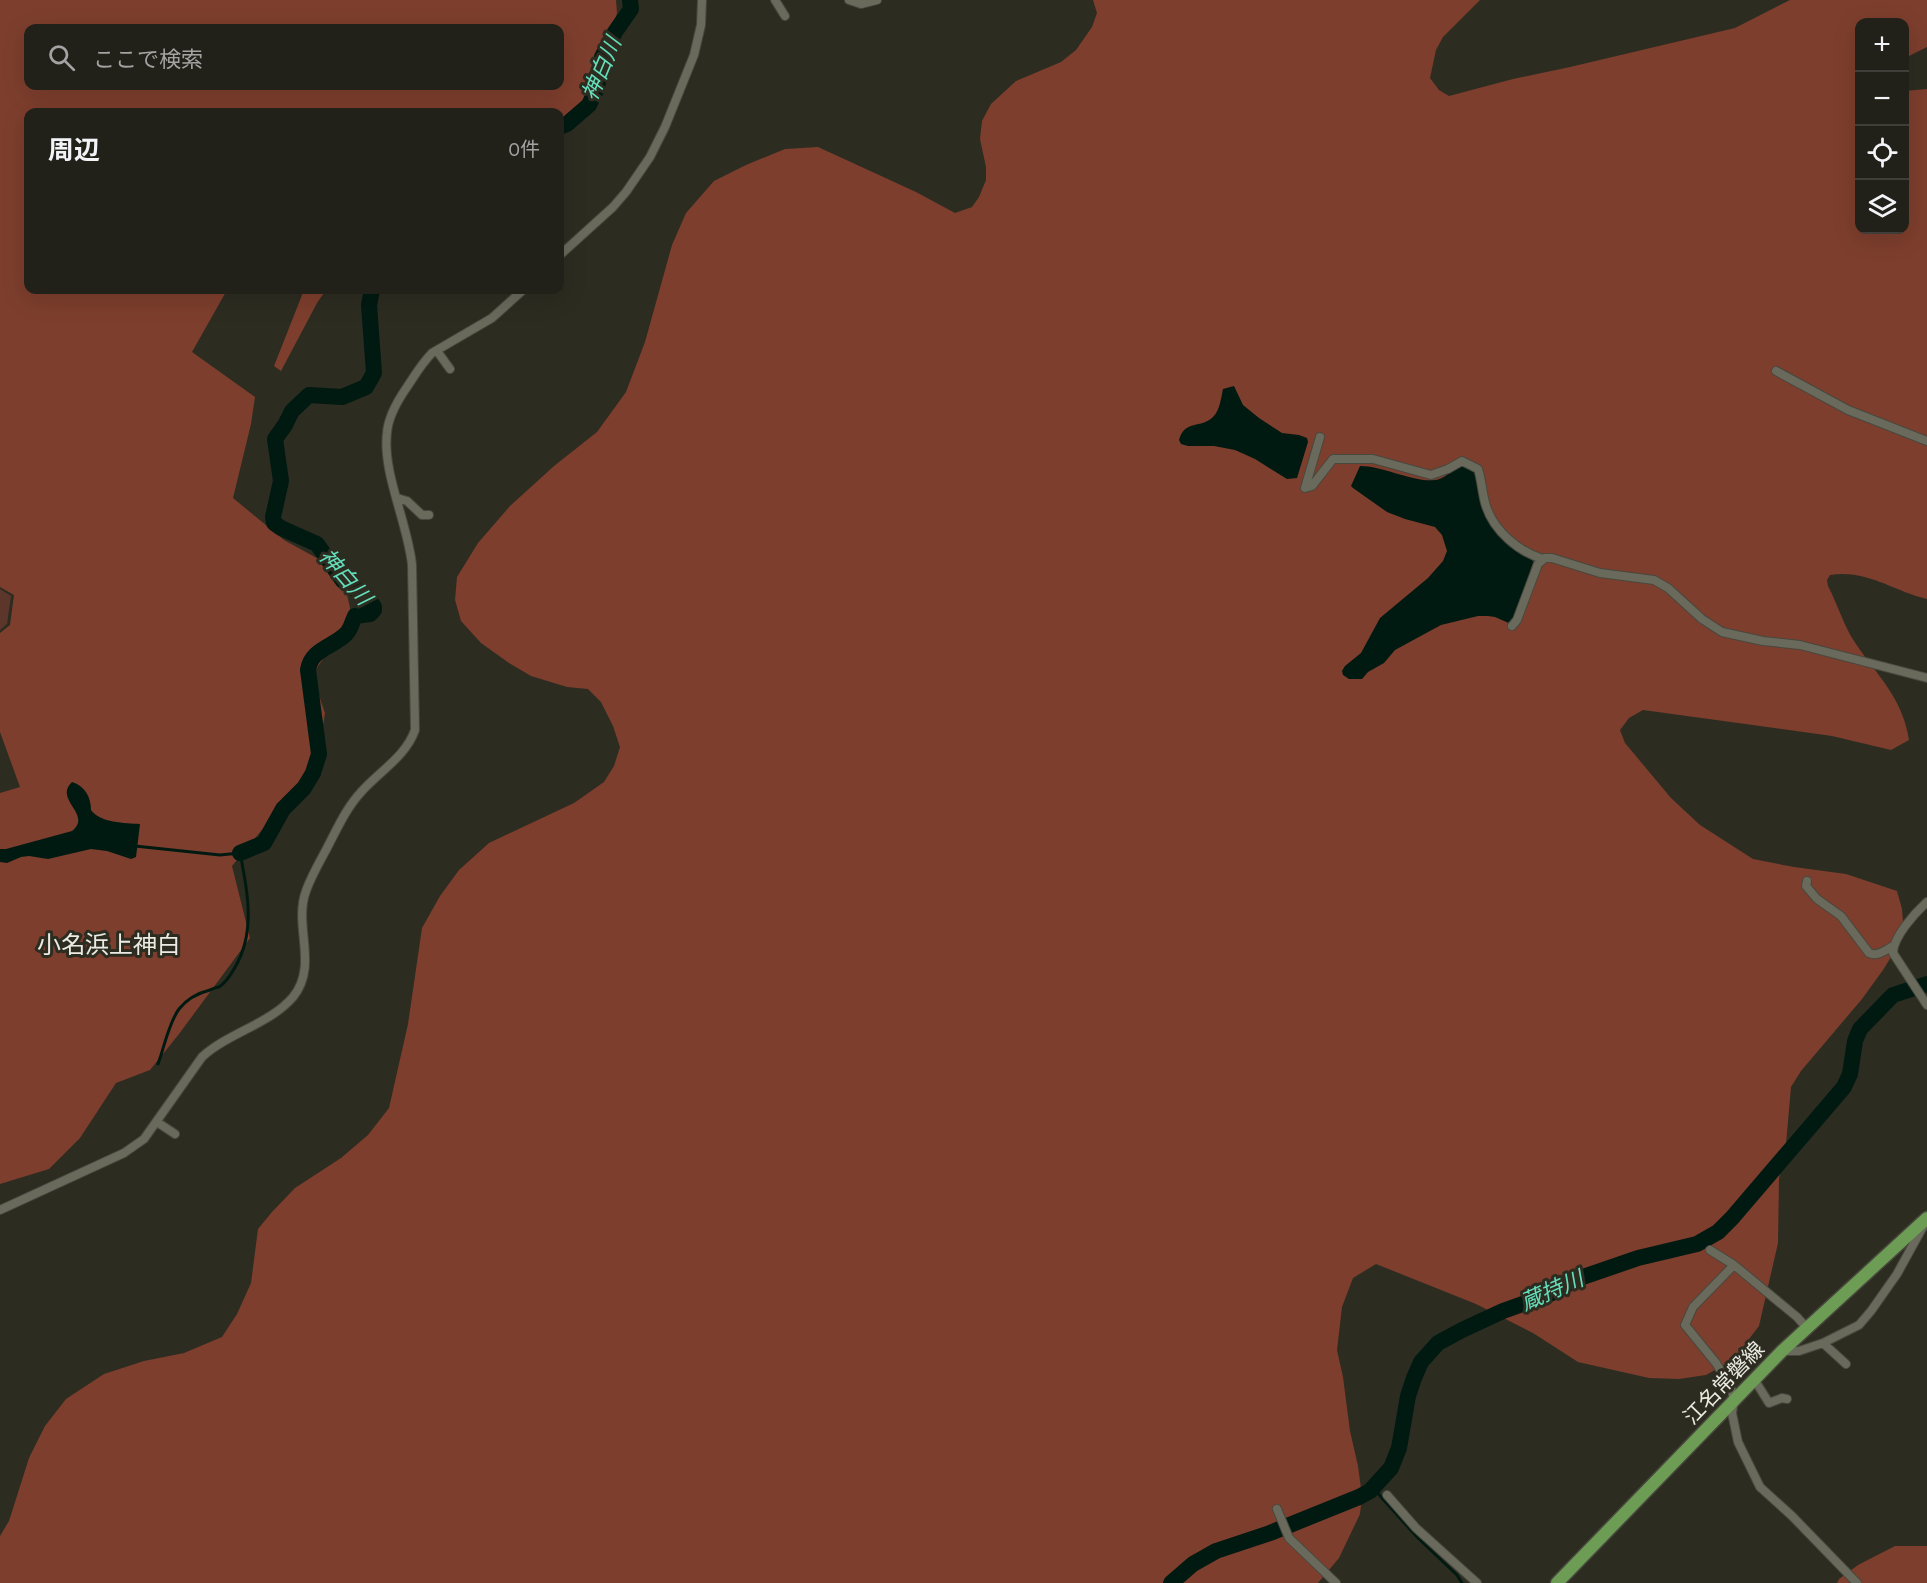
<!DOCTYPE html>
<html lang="ja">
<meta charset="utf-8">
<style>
body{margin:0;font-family:Karla,"Noto Sans JP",sans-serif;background:#2e2e26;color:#f1f3f6}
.controls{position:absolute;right:18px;top:18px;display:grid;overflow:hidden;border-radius:12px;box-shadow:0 6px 24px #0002}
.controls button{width:54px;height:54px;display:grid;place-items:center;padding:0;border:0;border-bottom:2px solid #3f3e38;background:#222119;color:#f1f3f6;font:30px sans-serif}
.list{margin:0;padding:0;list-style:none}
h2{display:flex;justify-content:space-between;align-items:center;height:78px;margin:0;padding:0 24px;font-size:26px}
h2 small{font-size:20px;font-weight:400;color:#a2a3a2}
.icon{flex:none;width:33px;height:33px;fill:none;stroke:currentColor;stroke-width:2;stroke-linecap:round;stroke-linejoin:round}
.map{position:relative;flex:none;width:1927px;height:1583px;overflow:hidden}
.search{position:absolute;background:#222119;box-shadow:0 6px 24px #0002;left:24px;top:24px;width:540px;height:66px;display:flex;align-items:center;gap:15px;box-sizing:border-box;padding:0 21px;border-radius:12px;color:#a2a3a2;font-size:22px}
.panel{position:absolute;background:#222119;box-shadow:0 6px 24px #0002;left:24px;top:108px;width:540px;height:186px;border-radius:12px}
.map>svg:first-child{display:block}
</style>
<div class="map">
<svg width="1927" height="1583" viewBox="0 0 1927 1583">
<rect width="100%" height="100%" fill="#2d2c21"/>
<!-- green -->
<path fill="#5d362b" d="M 0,589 L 11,596 L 7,624 L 0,630 Z"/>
<!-- forest -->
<path fill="#7d3e2d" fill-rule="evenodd" d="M 0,0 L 616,0 L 617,13 L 607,46 L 592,71 L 578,121 L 560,128 L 560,112 L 28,112 L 28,290 L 227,290 L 192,352 L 255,397 L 251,424 L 233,498 L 284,540 L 324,562 L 344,581 L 352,617 L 312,675 L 325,713 L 315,776 L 266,825 L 232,866 L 250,938 L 179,1034 L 150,1070 L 116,1083 L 80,1138 L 49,1169 L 0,1184 L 0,793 L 20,787 L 0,732 L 0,633 L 10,625 L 14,595 L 0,587 ZM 28,28 L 560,28 L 560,86 L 28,86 Z
M 1093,0 L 1480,0 L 1443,37 L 1436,50 L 1430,78 L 1439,90 L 1449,96 L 1513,79 L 1570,67 L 1735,28 L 1790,0 L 1927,0 L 1927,47 L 1905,58 L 1904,22 L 1860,22 L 1860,230 L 1904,230 L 1905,91 L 1927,89 L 1927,599 C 1893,591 1867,569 1830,575 L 1827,580 L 1828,586 C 1838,605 1844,627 1856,644 C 1878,676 1903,699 1909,740 L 1891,750 L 1832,736 L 1643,710 L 1629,718 L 1620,730 L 1625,743 L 1671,798 L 1700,825 L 1753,859 L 1794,867 L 1846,874 L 1897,891 L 1902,909 L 1904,936 L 1883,970 L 1862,999 L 1801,1071 L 1791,1087 L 1786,1144 L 1779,1179 L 1778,1243 L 1759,1326 L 1733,1360 L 1706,1375 L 1679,1379 L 1649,1378 L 1578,1362 L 1533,1333 L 1476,1304 L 1376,1264 L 1353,1278 L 1342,1307 L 1337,1350 L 1343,1377 L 1350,1431 L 1358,1466 L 1362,1496 L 1360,1514 L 1339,1558 L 1318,1583 L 0,1583 L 0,1536 L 9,1521 L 29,1458 L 45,1426 L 66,1399 L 104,1374 L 144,1361 L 184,1353 L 222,1337 L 237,1314 L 251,1283 L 258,1229 L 272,1212 L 295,1188 L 341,1158 L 368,1135 L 389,1108 L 408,1024 L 422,928 L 440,896 L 459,870 L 489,843 L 574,803 L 604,782 L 614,766 L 620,747 L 613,726 L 601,702 L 588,689 L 567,687 L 531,676 L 509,663 L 481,643 L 461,621 L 455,600 L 457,577 L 478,543 L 510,506 L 554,466 L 597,432 L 626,392 L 645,342 L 672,245 L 686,213 L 714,181 L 746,165 L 785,149 L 818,147 L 916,192 L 955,213 L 972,207 L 979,197 L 986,180 L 986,167 L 980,139 L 982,121 L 991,104 L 1016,81 L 1061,62 L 1076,50 L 1092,27 L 1097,13 Z
M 304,290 L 326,290 L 317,303 L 281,371 L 274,366 Z
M 1895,1546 L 1927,1546 L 1927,1583 L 1837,1583 L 1839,1579 L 1858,1565 Z"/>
<!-- water -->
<path fill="#001a12" d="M 1234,386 L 1243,405 L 1259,418 L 1282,433 L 1299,435 L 1307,438 L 1308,442 L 1297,478 L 1287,479 L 1255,459 L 1235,450 L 1214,446 L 1188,446 L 1181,444 L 1179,440 C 1185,419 1201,429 1213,417 C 1220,410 1221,398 1223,389 Z
M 1464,464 L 1473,469 L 1476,474 L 1488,518 L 1534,560 L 1514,620 L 1511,624 L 1495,617 L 1488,616 L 1478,616 L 1441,625 L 1395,650 L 1384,663 L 1368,672 L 1362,679 L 1349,679 L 1343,675 L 1342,671 L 1345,666 L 1361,653 L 1380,618 L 1428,578 L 1443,561 L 1447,551 L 1442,535 L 1435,527 L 1405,519 L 1387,512 L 1353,488 L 1351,486 L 1360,466 C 1383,466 1415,483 1435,480 C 1448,479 1452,466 1464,464 Z
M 72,782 C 85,786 91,797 91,810 C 100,823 125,823 140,824 L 136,857 L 131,859 L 107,851 L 91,849 L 48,859 L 29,856 L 21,857 L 7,863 L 0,862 L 0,849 L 6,849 L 72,831 C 93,814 53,800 72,782 Z"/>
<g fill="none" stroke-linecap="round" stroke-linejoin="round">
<!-- stream -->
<path stroke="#001a12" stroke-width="3" d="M 135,846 L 220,855 L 240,853 C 248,892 256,934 234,969 C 230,976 225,983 219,987 C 218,987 211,989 210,990 C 198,993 187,999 179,1009 C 169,1022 164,1048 158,1064
M 1373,1488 L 1418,1538 L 1457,1575 L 1462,1583"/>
<!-- river -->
<path stroke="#001a12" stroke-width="16" d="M 560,127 L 567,124 L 589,105 L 597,88 L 602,57 L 615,32 L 631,9 L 630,0
M 240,853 L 264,843 L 283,809 L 304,788 L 313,773 L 319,754 L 308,670 C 311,649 333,647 346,634 C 351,629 352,622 355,616 L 370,614 L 374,610 L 374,607 L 368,598 L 343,581 L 317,544 L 281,528 L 274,523 L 273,517 L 281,481 L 275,439 L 285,425 L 292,411 L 309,395 L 342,397 L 366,387 L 374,373 L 369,305 L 372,290
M 1171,1583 L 1193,1564 L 1216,1551 L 1270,1533 L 1359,1497 L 1370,1491 L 1391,1468 L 1399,1448 L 1408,1396 L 1414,1378 L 1421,1362 L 1438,1343 L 1462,1330 L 1503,1311 L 1548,1295 L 1577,1279 L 1638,1258 L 1697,1244 L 1718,1232 L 1732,1218 L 1844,1087 L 1850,1074 L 1855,1041 L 1860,1029 L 1893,995 L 1927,984"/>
<!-- street casing -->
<g stroke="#48483e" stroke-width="10">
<path id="street" d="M 775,0 L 785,16
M 849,0 L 861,4 L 877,0
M 560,255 L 613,207 L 626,192 L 650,157 L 665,127 L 694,55 L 701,25 L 702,0
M 437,351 L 450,369
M 1776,371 L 1848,410 L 1927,441
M 1320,437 L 1305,488 L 1312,486 L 1333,459 L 1373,459 L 1431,475 L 1448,469 L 1462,461 L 1478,469 C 1482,481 1482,494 1486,506 C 1494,531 1519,552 1543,559
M 397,498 L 407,501 L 422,515 L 429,515
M 1512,626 L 1517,620 L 1538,564 L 1545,558 L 1552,558 L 1600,573 L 1654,580 L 1668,588 L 1702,619 L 1722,632 L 1763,641 L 1800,645 L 1927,678
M 1807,881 L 1806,886 L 1817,899 L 1841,916 L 1869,953 C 1877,957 1886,950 1893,946
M 1927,902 C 1915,913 1893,937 1893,953 L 1927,1005
M 157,1122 L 175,1134
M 0,1210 L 124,1153 L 144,1139 L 202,1057 C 228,1033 270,1024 293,997 C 319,965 293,926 306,891 C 311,877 319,863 326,850 C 337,829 346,808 362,791 C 380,771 406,756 415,730 L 412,565 C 408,524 382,472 387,433 C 388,417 398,400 407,387 C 415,375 422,363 432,353 L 492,318 L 523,290
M 1710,1250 L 1734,1265 L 1797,1317 L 1806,1327
M 1734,1265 L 1693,1307 L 1685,1325 L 1716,1363 L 1731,1388 L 1734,1400 L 1732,1413 L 1738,1442 L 1760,1487 L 1792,1516 L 1857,1583
M 1823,1343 L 1846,1364
M 1782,1351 L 1799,1351 L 1823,1343 L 1859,1325 L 1871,1311 L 1897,1274 L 1925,1223
M 1754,1379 L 1769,1403 L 1782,1398 L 1787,1399
M 1387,1495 L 1416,1528 L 1477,1583
M 1277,1509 L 1289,1538 L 1336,1583"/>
</g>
<!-- primary casing -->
<g stroke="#48483e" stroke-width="15">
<path id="primary" d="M 1557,1583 L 1782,1351 L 1927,1218"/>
</g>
<!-- street -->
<use href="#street" stroke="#69695c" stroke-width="8"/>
<!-- primary -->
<use href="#primary" stroke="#6d9d55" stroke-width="12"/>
</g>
<g text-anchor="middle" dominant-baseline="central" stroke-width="6" stroke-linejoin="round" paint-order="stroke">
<!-- street labels -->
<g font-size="21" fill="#ebebe3" stroke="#2d2c21">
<text transform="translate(1724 1383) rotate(-46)">江名常磐線</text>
</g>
<!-- water labels -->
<g font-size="22" font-style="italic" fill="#63dfbc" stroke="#2d2c21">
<text transform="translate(602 69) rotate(-67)">神白川</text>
<text transform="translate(345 577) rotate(49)">神白川</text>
<text transform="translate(1552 1291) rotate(-24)">蔵持川</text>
</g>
<!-- quarter labels -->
<g font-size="24" fill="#ebebe3" stroke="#2d2c21">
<text x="109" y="945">小名浜上神白</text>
</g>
</g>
</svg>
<div class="controls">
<button>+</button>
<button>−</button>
<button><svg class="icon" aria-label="locate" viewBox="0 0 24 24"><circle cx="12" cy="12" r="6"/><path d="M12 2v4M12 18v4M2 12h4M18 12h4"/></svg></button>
<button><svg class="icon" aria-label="layers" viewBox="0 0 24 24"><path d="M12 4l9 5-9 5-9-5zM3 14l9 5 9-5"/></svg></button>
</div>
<div class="search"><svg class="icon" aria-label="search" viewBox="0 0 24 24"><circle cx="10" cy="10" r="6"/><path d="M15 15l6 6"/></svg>ここで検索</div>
<section class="panel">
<h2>周辺<small>0件</small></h2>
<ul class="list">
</ul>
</section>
</div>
